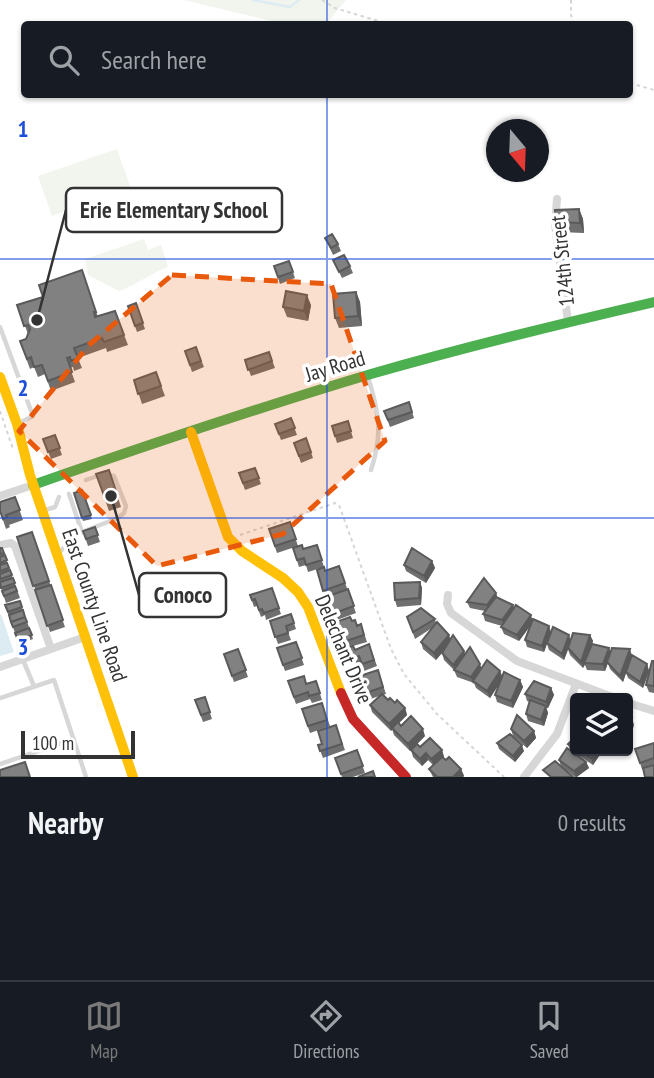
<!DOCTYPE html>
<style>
body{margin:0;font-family:"PT Sans Narrow",sans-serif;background:#242831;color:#f1f3f6}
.controls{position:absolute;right:21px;bottom:21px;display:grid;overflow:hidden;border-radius:7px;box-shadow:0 2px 5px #0004}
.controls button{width:63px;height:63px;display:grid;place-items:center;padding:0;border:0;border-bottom:2px solid #363941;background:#171b24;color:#f1f3f6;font:35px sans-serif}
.compass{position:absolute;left:486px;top:119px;width:63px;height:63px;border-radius:50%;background:#171b24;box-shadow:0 2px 5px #0004;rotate:161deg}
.scale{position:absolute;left:21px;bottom:18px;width:114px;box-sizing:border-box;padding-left:7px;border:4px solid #333;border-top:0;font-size:19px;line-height:24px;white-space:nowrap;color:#333;-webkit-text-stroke:5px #fff;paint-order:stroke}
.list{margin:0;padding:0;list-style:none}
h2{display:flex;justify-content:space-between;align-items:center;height:91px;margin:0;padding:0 28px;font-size:30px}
h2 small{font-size:23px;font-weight:400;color:#9ea1a6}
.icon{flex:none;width:38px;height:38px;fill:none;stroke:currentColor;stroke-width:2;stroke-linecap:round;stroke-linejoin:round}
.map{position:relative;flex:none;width:654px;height:777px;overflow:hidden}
.search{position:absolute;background:#171b24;box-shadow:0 2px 5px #0004;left:21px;right:21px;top:21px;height:77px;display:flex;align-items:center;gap:18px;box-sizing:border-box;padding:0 24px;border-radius:7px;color:#9ea1a6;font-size:26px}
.sheet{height:203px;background:#171b24}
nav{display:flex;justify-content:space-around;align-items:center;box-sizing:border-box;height:98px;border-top:2px solid #363941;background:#171b24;font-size:19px;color:#9ea1a6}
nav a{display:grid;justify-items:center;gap:4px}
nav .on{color:#7a7a7a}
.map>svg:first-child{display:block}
</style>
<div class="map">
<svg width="654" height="777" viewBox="0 0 654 777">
<rect width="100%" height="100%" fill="#fff"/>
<!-- green -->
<path fill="#f1f5ed" d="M 184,0 L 346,0 L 326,24 L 284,24 Z
M 117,149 L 131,189 L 52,216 L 38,176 Z
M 144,239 L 148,250 L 161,245 L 168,267 C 150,273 137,285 119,291 L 88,275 L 85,259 Z"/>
<!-- water -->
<path fill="#ddebf3" d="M 1,614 L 14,652 L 0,656 L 0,615 Z"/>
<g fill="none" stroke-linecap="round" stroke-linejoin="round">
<!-- stream -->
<path stroke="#ddebf3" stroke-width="2.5" d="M 253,0 L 290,7 L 299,0"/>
<!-- path -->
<path stroke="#d6d6d6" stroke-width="2" stroke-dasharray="3.5 3.5" stroke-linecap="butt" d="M 322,0 L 335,8 L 388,24
M 571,0 L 571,15 L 574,24
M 630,83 L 654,90
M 0,411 L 13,449
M 240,535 L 335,503 L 339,505 L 391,649 L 404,674 L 437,714 L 504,777"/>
<!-- lane -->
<path stroke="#d7d7d7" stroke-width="4.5" d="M 0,327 L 33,416 L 17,424
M 368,377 C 379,412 383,434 371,470
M 69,494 L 82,532
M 42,511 L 55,507 L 59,497
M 58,553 L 82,532 L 118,518 L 124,513 L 126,506 L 114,476 L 103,474 L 86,480
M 23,660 L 34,686
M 0,698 L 54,680 L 86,777
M 0,764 L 74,739"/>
<!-- street -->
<path stroke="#d7d7d7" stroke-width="8" d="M 557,199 L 555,224 L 568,322
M 0,496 L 33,485
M 0,545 L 11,543 L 15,546 L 51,649
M 448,595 L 447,604 L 451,613 L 517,661 L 615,698
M 0,667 L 85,637
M 628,703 L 654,711
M 524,777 L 557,734 L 576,684"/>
<!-- fast -->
<path stroke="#4caf50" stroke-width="10" d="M 33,485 C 145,446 257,408 371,374 C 465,347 559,324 654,302"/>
<!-- slow -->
<path stroke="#ffc107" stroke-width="10" d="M 0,377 L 17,424 L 30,475 L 133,777
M 191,432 L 228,537 L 242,551 L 283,578 L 298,592 L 308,607 L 341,693"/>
<!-- jam -->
<path stroke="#c62828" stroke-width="10" d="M 341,693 L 353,719 L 406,777"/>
</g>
<!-- wall -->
<path fill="#6f6f6f" d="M 579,209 L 583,219 L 584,233 L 559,232 L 556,222 Z
M 325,238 L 338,244 L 341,251 L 333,255 Z
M 333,260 L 350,266 L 353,273 L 342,278 Z
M 289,261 L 295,278 L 280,284 L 274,266 Z
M 82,270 L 98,317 L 115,311 L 128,345 L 107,352 L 106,348 L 78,358 L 82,368 L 74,371 L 73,367 L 70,368 L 75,382 L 51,391 L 45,374 L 38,377 L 34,367 L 30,369 L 20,341 L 26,339 L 28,334 L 17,305 L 43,297 Z
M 356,292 L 360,302 L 362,326 L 339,328 L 335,318 Z
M 136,303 L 145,329 L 137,332 L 128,306 Z
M 311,305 L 308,321 L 287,317 L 283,307 Z
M 196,347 L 204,367 L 192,372 L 185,351 Z
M 269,352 L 275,368 L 251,376 L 245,360 Z
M 156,372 L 165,396 L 142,404 L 134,380 Z
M 409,402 L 414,418 L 390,427 L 384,411 Z
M 291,418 L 297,435 L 281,440 L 275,424 Z
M 348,421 L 353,438 L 337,443 L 332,426 Z
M 55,435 L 62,455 L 51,459 L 43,439 Z
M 294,443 L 311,452 L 313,458 L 301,463 Z
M 255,468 L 261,484 L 245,490 L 239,473 Z
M 109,470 L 121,507 L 109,511 L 96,474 Z
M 82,490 L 92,519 L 83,521 L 74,493 Z
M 15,497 L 23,520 L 9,525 L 10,527 L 6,529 L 0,511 Z
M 290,522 L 298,546 L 277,553 L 269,529 Z
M 95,527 L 100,542 L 88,546 L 83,531 Z
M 32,532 L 65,627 L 50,632 L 17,537 Z
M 317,545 L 324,567 L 308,572 L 306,565 L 299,567 L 293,548 L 303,549 Z
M 0,548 L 2,548 L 20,598 L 6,603 L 0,585 Z
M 432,561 L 435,568 L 426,583 L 406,571 L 404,565 Z
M 339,566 L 356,613 L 334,621 L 317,570 L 325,571 Z
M 420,582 L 422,588 L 421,605 L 397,607 L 395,600 Z
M 272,588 L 281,614 L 266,620 L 265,615 L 261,617 L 257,606 L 254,607 L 250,595 Z
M 496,593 L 497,597 L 513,605 L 514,609 L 551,632 L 570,641 L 590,635 L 593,641 L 592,644 L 609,648 L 610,653 L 632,655 L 647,664 L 649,671 L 643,688 L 628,678 L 626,673 L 623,682 L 610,669 L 608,663 L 605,671 L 587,670 L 585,665 L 583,668 L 570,655 L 568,649 L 564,660 L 549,650 L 547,644 L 544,652 L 527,647 L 525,640 L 531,625 L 519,641 L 504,634 L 501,627 L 502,626 L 485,621 L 483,614 L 485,611 L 470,608 L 467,602 Z
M 20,601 L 33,639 L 19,644 L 5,605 Z
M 291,614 L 296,629 L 288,632 L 291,640 L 278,644 L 270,621 Z
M 407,617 L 435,619 L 436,623 L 451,639 L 464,651 L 465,654 L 480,664 L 481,669 L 500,671 L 502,677 L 520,680 L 523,687 L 513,708 L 497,702 L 495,695 L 501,681 L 490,698 L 476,688 L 474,683 L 457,677 L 454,670 L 444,660 L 442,653 L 443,652 L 436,660 L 423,649 L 421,642 L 432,628 L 415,639 Z
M 336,622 L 357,626 L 361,624 L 367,642 L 353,646 L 355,650 L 369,644 L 377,666 L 364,671 L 361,663 L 352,666 Z
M 296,642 L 304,665 L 285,671 L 277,648 Z
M 238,649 L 248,677 L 234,682 L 224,654 Z
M 654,661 L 654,693 L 649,692 L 646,685 Z
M 378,670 L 386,694 L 383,695 L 388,700 L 405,708 L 407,715 L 399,723 L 401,726 L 425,736 L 411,750 L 420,747 L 442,750 L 444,757 L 443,758 L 446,760 L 461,769 L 464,776 L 463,777 L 433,777 L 429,769 L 433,765 L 428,760 L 422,766 L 413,757 L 411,750 L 410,751 L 394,735 L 392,729 L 391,731 L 372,712 L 370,705 L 379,696 L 365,701 L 357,677 Z
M 288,681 L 307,684 L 316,681 L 322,700 L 312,703 L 310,699 L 296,704 Z
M 551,688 L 554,695 L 548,708 L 546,708 L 548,713 L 544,726 L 528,721 L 526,714 L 530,702 L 527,701 L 525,694 Z
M 205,697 L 212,719 L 203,722 L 195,700 Z
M 322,703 L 330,726 L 310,733 L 302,709 Z
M 336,725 L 345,750 L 323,758 L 318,745 L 322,744 Z
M 511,729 L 534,731 L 536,738 L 527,748 L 513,736 Z
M 575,737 L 575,751 L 600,751 L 601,753 L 593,765 L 578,755 L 586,762 L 589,768 L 577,777 L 575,777 L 561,766 L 559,760 L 570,750 L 568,744 Z
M 497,743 L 524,751 L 515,762 L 499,749 Z
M 654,744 L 654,777 L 642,769 L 635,749 Z
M 357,750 L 365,773 L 353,777 L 342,777 L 335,758 Z"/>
<!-- shaded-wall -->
<path fill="#5a5a5a" d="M 579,209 L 583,219 L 584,233 L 580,223 Z
M 356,292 L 360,302 L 362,326 L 358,316 Z
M 307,295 L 311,305 L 308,321 L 304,311 Z
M 432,561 L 435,568 L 426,583 L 424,576 Z
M 420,582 L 422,588 L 421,605 L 419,598 Z
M 496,593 L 498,599 L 489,612 L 487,605 Z
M 513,605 L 515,612 L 505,626 L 502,620 Z
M 531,615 L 533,622 L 519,641 L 517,635 Z
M 549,626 L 551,632 L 544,652 L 542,646 Z
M 449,635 L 451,641 L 436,660 L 434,653 Z
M 569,635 L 571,642 L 564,660 L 562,654 Z
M 590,635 L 593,641 L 583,668 L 581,662 Z
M 609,648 L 611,654 L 605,671 L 603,664 Z
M 630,649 L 632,656 L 623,682 L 620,676 Z
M 464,651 L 466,658 L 456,672 L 453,665 Z
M 480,664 L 482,671 L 473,684 L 471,677 Z
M 647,664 L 649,671 L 643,688 L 640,682 Z
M 500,671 L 503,678 L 490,698 L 487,691 Z
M 520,680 L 523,687 L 513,708 L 511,701 Z
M 551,688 L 554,695 L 548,708 L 546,702 Z
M 546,706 L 548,713 L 544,726 L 541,720 Z
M 405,708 L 407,715 L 391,731 L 389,724 Z
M 632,718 L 634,725 L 629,742 L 628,730 Z
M 423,729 L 425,736 L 410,751 L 408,744 Z
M 534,731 L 536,738 L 527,748 L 524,741 Z
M 522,745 L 524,751 L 515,762 L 513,756 Z
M 442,750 L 444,757 L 434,766 L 431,759 Z
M 596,751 L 600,751 L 601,753 L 593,765 L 591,758 Z
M 426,753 L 428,760 L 422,766 L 420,759 Z
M 586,762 L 589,768 L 576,777 L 574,771 Z
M 461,769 L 464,776 L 463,777 L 453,777 Z"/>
<!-- building -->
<path fill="#818181" stroke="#5a5a5a" stroke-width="2" d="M 579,209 L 580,223 L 556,222 L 555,210 Z
M 332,234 L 338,244 L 331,248 L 325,238 Z
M 344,255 L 350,266 L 339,272 L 333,260 Z
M 289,261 L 293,272 L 278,277 L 274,266 Z
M 82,270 L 96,312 L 94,312 L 95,317 L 115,311 L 124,335 L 104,342 L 102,338 L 74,348 L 78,358 L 71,361 L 70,357 L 67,358 L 72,372 L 48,381 L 42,365 L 34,367 L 31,357 L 27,359 L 20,341 L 26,339 L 30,329 L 28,325 L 24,326 L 17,305 L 43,297 L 39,285 Z
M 286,291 L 307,295 L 304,311 L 283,307 Z
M 356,292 L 358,316 L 335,318 L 333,294 Z
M 136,303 L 143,323 L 135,326 L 128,306 Z
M 196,347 L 201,361 L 190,365 L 185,351 Z
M 269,352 L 272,361 L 248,370 L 245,360 Z
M 156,372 L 161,386 L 138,394 L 134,380 Z
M 409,402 L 412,412 L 388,420 L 384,411 Z
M 291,418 L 295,428 L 279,434 L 275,424 Z
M 348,421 L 351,431 L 335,436 L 332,426 Z
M 55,435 L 60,448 L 48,452 L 43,439 Z
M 306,438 L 311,452 L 299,456 L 294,443 Z
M 255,468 L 259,478 L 243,483 L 239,473 Z
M 109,470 L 118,497 L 106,501 L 96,474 Z
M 82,490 L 91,515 L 82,518 L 74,493 Z
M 15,497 L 20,510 L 6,515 L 7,517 L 3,519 L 0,511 L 0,502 Z
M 290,522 L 296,539 L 275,546 L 269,529 Z
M 95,527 L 98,535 L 86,539 L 83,531 Z
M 32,532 L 49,581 L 33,586 L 17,537 Z
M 302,545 L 303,549 L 317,545 L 322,560 L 306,565 L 304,558 L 297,560 L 293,548 Z
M 0,548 L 2,548 L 4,553 L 0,554 Z
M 412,548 L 432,561 L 424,576 L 404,565 Z
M 5,555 L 7,560 L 0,563 L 0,557 Z
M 7,563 L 9,568 L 0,571 L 0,565 Z
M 339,566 L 345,583 L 323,591 L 317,570 L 324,567 L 325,571 Z
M 10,570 L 12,575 L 0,579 L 0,574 Z
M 13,578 L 15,583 L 1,588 L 0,582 Z
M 484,578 L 496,593 L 487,605 L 467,602 Z
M 420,582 L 419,598 L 395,600 L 394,583 Z
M 51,585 L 63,620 L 47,626 L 35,590 Z
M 15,586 L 17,591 L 4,596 L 2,591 Z
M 272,588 L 279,608 L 264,613 L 262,609 L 259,610 L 255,599 L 252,600 L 250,595 Z
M 348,589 L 354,606 L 332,614 L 326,597 Z
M 496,597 L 513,605 L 502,620 L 483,614 Z
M 20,601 L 22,607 L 8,612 L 5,605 Z
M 516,605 L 531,615 L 517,635 L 501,627 Z
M 421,608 L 435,619 L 413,632 L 407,617 Z
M 23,610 L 25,617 L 11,622 L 9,615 Z
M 291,614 L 294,623 L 286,626 L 288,633 L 275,637 L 270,621 Z
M 25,617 L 27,622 L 13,627 L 11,622 Z
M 350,617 L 352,621 L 355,620 L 357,626 L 361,624 L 364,635 L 343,642 L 336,622 Z
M 533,619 L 549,626 L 542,646 L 525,640 Z
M 437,622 L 449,635 L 434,653 L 421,642 Z
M 553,627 L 569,635 L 562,654 L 547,643 Z
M 29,628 L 32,635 L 18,640 L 15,633 Z
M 573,633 L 590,635 L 581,662 L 568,648 Z
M 453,635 L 464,651 L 453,665 L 442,653 Z
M 296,642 L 302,658 L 283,665 L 277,648 Z
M 369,644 L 374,660 L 362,664 L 359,656 L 349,660 L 345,649 L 353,646 L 355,650 Z
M 592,644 L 609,648 L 603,664 L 584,663 Z
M 470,647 L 480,664 L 471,677 L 454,670 Z
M 612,648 L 630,649 L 620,676 L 607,662 Z
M 238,649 L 246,670 L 232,676 L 224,654 Z
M 632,655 L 647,664 L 640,682 L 626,672 Z
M 487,660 L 500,671 L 487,691 L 473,681 Z
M 652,661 L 654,661 L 654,686 L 646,685 Z
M 378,670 L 383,687 L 363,694 L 357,677 Z
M 504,672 L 520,680 L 511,701 L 495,695 Z
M 304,676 L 306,684 L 316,681 L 320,693 L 309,696 L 308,692 L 294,697 L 288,681 Z
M 534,681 L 551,688 L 546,702 L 525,694 Z
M 382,694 L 388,700 L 390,698 L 395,703 L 397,700 L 405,708 L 389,724 L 370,705 Z
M 205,697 L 210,712 L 201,715 L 195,700 Z
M 530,700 L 546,706 L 541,720 L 526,714 Z
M 322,703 L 327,720 L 308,726 L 302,709 Z
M 517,715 L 534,731 L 524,741 L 511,729 Z
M 411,716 L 423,729 L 408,744 L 392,728 L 398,722 L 401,726 Z
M 628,717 L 632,718 L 628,730 Z
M 336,725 L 342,744 L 320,751 L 318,745 L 322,744 L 318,731 Z
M 510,734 L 522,745 L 513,756 L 497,743 Z
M 575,737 L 575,749 L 568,744 Z
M 430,738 L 442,750 L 431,759 L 426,753 L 420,759 L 411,750 L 417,744 L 420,747 Z
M 654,743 L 654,758 L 640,763 L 635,749 Z
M 567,748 L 586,762 L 574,771 L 559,760 Z
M 357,750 L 363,766 L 341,774 L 335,758 Z
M 579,751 L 596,751 L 591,758 Z
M 442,757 L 446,760 L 449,757 L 461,769 L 453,777 L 437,777 L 429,769 Z
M 555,761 L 573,777 L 551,777 L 543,770 Z
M 25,762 L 30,777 L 0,777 L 0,770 Z
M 654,765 L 654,777 L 645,777 L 643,768 Z
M 373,771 L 375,777 L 358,777 Z"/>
<!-- marked area -->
<path fill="#e8590c" fill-opacity="0.2" stroke="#e8590c" stroke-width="5" stroke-dasharray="14 9" stroke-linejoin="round" d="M 172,275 L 331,284 L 385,441 L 283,534 L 157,566 L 19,431 L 89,345 Z"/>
<!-- grid -->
<path fill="none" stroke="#1d4ed8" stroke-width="2" stroke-opacity="0.55" d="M 327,0 L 327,24M 327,94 L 327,777M 0,259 L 654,259M 0,518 L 654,518"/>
<g text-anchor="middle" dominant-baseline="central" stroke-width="7" stroke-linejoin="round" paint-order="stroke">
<!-- street labels -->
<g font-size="21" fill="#333" stroke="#fff">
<text transform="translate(562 261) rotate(-96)">124th Street</text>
<text transform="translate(335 366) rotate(-17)">Jay Road</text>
<text transform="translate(95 605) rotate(71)">East County Line Road</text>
<text transform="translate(344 649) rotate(67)">Delechant Drive</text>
</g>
</g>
<g font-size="23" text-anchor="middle" font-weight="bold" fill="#1d4ed8" stroke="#fff" stroke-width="7" stroke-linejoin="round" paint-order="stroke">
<text x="23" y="137">1</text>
<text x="23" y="396">2</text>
<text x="23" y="655">3</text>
</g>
<!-- callouts -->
<path fill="none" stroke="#333" stroke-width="2.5" d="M37 320L66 210M111 496L139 595"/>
<g fill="#333" stroke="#fff" stroke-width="2.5">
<circle cx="37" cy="320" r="7"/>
<circle cx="111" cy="496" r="7"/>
</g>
<g fill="#fff" stroke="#333" stroke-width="2.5">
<rect x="66" y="188" width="216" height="44" rx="7"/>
<rect x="139" y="573" width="87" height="44" rx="7"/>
</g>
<g font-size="23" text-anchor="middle" font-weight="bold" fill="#333">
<text x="174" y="218">Erie Elementary School</text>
<text x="183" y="603">Conoco</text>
</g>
</svg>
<div class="controls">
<button><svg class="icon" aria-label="layers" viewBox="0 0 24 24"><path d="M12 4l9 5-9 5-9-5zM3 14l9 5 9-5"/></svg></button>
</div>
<svg class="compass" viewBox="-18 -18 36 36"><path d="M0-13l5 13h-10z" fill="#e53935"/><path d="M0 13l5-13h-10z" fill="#9ea1a6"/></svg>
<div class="scale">100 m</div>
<div class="search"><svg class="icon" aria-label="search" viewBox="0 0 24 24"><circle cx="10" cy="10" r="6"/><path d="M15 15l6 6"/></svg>Search here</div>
</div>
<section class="sheet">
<h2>Nearby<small>0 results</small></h2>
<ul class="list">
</ul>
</section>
<nav>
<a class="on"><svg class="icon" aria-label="map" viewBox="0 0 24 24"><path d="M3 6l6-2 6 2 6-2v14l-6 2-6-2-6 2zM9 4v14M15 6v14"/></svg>Map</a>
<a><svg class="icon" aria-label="directions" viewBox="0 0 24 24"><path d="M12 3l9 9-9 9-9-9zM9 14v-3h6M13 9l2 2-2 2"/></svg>Directions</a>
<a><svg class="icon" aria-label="saved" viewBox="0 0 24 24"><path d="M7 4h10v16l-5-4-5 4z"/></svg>Saved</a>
</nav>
